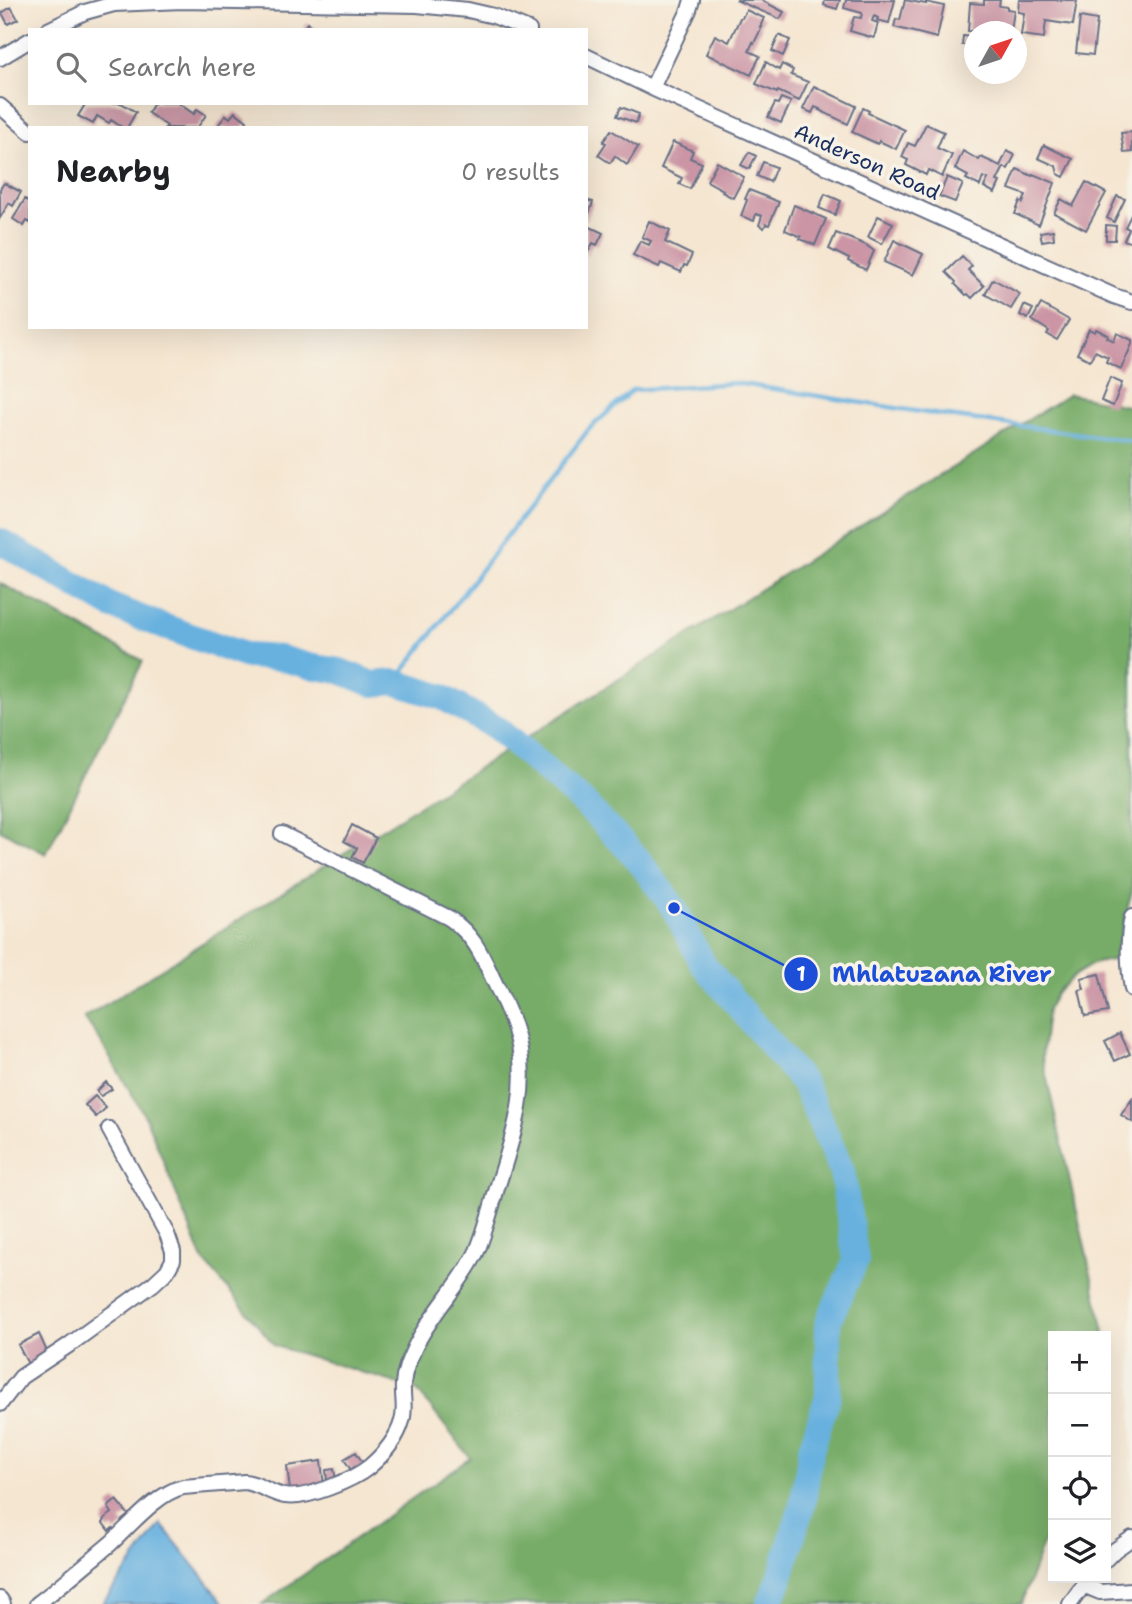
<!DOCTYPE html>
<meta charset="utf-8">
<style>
body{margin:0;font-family:"Shantell Sans",sans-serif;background:#f2f2f2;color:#202124}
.controls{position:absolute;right:21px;bottom:21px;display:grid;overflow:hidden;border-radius:0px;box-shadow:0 7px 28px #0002}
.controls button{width:63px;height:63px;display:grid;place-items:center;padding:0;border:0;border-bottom:2px solid #e0e0e0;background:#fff;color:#202124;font:35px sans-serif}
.compass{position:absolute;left:964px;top:21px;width:63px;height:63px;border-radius:50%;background:#fff;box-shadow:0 7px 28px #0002;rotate:50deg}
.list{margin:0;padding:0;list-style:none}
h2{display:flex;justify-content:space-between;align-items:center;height:91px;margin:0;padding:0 28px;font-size:30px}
h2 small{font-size:23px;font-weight:400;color:#757577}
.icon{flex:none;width:38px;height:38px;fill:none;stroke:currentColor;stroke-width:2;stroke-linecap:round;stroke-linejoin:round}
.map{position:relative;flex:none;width:1132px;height:1604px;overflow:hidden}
.search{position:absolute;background:#fff;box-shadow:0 7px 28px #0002;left:28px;top:28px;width:560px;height:77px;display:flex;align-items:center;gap:18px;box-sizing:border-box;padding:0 24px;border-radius:0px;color:#757577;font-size:26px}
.panel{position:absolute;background:#fff;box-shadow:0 7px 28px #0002;left:28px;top:126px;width:560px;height:203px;border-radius:0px}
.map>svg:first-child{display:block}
</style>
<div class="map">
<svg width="1132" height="1604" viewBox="0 0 1132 1604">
<rect width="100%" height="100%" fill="#f7f3e8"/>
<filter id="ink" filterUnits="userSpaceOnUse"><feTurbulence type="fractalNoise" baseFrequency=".0143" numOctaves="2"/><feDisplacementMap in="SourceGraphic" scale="14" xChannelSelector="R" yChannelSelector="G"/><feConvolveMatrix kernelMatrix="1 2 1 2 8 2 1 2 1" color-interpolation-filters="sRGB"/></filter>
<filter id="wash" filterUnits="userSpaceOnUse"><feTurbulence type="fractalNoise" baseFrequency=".00686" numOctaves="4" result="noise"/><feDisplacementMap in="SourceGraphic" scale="28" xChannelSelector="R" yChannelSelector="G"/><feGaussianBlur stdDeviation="1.57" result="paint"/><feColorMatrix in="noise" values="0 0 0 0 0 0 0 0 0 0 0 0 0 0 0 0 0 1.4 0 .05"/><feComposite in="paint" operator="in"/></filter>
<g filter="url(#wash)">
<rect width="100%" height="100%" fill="#f5e6d1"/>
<!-- forest -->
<path fill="#77ac68" stroke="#496e63" stroke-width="2" d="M 1069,394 L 1132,407 L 1132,891 L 1115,959 L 1093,964 L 1075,975 L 1057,992 L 1047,1010 L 1042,1057 L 1105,1336 L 1053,1336 L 1053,1517 L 1021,1604 L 262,1604 L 470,1458 L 416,1389 L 275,1346 L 202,1258 L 146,1118 L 96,1034 L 84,1018 Z
M 0,583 L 143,661 L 46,854 L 0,830 Z"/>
<!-- water -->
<path fill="#67b1df" stroke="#41709e" stroke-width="2" d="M 161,1524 L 225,1604 L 102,1604 Z"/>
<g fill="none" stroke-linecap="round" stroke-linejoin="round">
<!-- stream -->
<path stroke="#67b1df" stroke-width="4.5" d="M 395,682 L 589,429 L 633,390 L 735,383 L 940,415 L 1132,441"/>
<!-- river -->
<path stroke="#67b1df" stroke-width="26" d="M 0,541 L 111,606 L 157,624 L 247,656 L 280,658 L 309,666 L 340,671 L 373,684 L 395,682 L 442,697 L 496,728 L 586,805 L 638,859 L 674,908 L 703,964 L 804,1084 L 842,1171 L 856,1260 L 828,1322 L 828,1396 L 811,1449 L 803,1502 L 779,1581 L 769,1604"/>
</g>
<g id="blocks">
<!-- building -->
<path fill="#cb95a5" d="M 736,0 L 761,0 L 784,12 L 780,19 Z
M 825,0 L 840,0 L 837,9 L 824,5 Z
M 846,0 L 895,0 L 889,23 L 877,20 L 878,18 L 874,16 L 872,21 L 878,23 L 874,38 L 850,31 L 854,17 L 861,18 L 862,13 L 844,8 Z
M 905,0 L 926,4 L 926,2 L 944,6 L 937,38 L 894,27 L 896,19 L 900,20 Z
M 984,0 L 1000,0 L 999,6 L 1007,7 L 1007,9 L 1014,10 L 1011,32 L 968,31 L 970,3 L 984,4 Z
M 1019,0 L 1077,0 L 1073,25 L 1046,21 L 1044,38 L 1021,35 L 1024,13 L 1018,12 Z
M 11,7 L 18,19 L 8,24 L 2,13 Z
M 746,10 L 764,18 L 760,27 L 762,27 L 754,43 L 753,42 L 749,51 L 760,56 L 751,75 L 706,54 L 715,35 L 729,42 L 740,18 L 742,18 Z
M 1080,17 L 1097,20 L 1093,55 L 1076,53 Z
M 307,23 L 318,30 L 303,30 Z
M 779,35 L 790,40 L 783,56 L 772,51 Z
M 963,36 L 974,37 L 974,53 L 969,52 L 970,46 L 962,45 Z
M 766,62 L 779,70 L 782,64 L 793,70 L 791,75 L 808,82 L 799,101 L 778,91 L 777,93 L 756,84 Z
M 814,86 L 856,106 L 848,124 L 819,110 L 820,109 L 815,107 L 812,113 L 803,109 Z
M 781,98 L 791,102 L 781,123 L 768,117 L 775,103 L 778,104 Z
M 86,103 L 121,103 L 136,112 L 127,128 L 123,128 L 111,120 L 109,123 L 97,116 L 93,124 L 78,116 Z
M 154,103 L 178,103 L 194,114 L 197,109 L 206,115 L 197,128 L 165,128 L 167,126 L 148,113 Z
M 621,107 L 639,114 L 636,123 L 617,116 Z
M 863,108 L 869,111 L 868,113 L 905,130 L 896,149 L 879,141 L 878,144 L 852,132 Z
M 235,112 L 247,121 L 242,128 L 216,128 L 226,115 L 230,118 Z
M 926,124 L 944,132 L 937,148 L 952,155 L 942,177 L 928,170 L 926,175 L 906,165 L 908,160 L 902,157 L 908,143 L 915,146 Z
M 611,130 L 638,147 L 627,165 L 615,156 L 610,163 L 598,155 L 606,143 L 603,142 Z
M 1132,132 L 1132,152 L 1124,153 L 1121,133 Z
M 673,142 L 693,151 L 690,158 L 702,163 L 690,189 L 679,184 L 682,178 L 661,168 Z
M 1044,145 L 1073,159 L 1064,177 L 1058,174 L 1056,166 L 1038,158 Z
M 963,151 L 979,160 L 981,157 L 1000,166 L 1007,151 L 1015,155 L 1008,169 L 1004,167 L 997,181 L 1000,182 L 995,193 L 984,187 L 988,179 L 983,177 L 980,186 L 966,179 L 968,176 L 955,169 Z
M 749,152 L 756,156 L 749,169 L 741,165 Z
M 717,162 L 744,177 L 733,198 L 722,192 L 723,190 L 707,181 Z
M 763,162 L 776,167 L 770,182 L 757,176 Z
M 1017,169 L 1032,176 L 1033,174 L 1055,183 L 1039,225 L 1015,214 L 1020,201 L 1023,203 L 1026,195 L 1009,189 Z
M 947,177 L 963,184 L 955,202 L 939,196 Z
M 1086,182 L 1106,193 L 1086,230 L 1054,213 L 1061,199 L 1073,206 Z
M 4,183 L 21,192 L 13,206 L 9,203 L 0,218 L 0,189 Z
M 749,190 L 779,202 L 769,225 L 766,224 L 764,228 L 759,225 L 762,216 L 756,214 L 754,221 L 741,216 L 747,200 L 745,199 Z
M 825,194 L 841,201 L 835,215 L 819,208 Z
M 1117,196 L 1125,199 L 1114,222 L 1107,218 Z
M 25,199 L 30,202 L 30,223 L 27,221 L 24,226 L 13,219 Z
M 586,200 L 593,202 L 587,220 L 586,220 Z
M 794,205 L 826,219 L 815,245 L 800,239 L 801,237 L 785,230 Z
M 1132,213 L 1132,243 L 1124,240 L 1129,229 L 1125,227 Z
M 878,216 L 893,223 L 882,244 L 868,237 Z
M 649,221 L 670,231 L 665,242 L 692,255 L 687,266 L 684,265 L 681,272 L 661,263 L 659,267 L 633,255 L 640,241 L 649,245 L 651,241 L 642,237 Z
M 586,225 L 603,233 L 597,245 L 593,243 L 586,256 Z
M 1106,225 L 1116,226 L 1115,240 L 1106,240 Z
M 1053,230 L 1054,239 L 1042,241 L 1040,232 Z
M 836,233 L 866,245 L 874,251 L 866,270 L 848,261 L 849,259 L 829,249 Z
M 894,240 L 923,254 L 913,275 L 884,262 Z
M 962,256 L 972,266 L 968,270 L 984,286 L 972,298 L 968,294 L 966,295 L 955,284 L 956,282 L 946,272 Z
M 993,279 L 1020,294 L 1011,309 L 985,294 Z
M 1041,304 L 1069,320 L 1057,340 L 1047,334 L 1049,331 L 1032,320 Z
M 1024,305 L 1033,309 L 1028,319 L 1020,315 Z
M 1089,329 L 1095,332 L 1096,329 L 1108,335 L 1107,337 L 1114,341 L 1117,333 L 1132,340 L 1132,344 L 1121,369 L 1106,362 L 1108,357 L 1095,351 L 1090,360 L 1077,354 Z
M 1110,378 L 1122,383 L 1113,406 L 1101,401 Z
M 352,825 L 376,838 L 363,863 L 352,857 L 357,848 L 344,841 Z
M 1099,974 L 1108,1012 L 1085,1016 L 1079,990 L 1084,989 L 1081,978 Z
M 1120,1033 L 1130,1054 L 1115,1061 L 1105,1041 Z
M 106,1082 L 112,1089 L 101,1096 L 97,1091 Z
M 95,1096 L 106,1108 L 96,1117 L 85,1105 Z
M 1132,1099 L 1132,1122 L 1121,1115 Z
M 39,1334 L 48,1354 L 28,1364 L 18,1345 Z
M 356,1452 L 364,1465 L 352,1472 L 344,1459 Z
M 321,1461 L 324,1486 L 290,1490 L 287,1466 Z
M 334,1469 L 336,1480 L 327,1481 L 326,1470 Z
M 116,1500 L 129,1515 L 121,1521 L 124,1525 L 116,1532 L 113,1528 L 109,1531 L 103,1523 L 105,1520 L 104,1519 L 112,1513 L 108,1507 Z"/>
</g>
</g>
<g filter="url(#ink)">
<use href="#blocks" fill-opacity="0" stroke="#676f86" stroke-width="2"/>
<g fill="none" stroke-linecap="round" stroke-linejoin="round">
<!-- minor casing -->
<g stroke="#676f86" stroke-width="18">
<path id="minor" d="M 48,30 L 85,12 L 114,4 L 182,1 L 417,5 L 468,10 L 494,16 L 529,30
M 586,56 L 652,88 L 1114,296 L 1132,302
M 0,58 L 30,40
M 652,88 L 689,10 L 692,0
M 0,106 L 30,132
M 1132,917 C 1127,941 1128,965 1132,989
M 0,1404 L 21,1377 L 69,1345 L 153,1284 L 167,1271 L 173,1260 L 173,1251 L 167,1234 L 109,1129
M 1106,1559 L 1115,1550 L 1132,1538
M 1083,1585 L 1100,1592 L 1132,1590
M 0,1599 L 3,1604
M 37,1604 C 62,1585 86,1564 110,1544 C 130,1526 157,1493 183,1487 L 245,1482 C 260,1484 271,1494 285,1496 C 305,1500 353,1480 369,1467 C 383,1455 397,1439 402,1421 C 406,1409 402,1396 403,1384 C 404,1371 409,1360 414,1349 C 430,1314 461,1285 477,1251 C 486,1230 491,1207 498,1185 C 514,1135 532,1082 515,1030 C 510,1013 502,997 494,981 C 482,955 474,935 449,918 L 282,834
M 1070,1604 L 1088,1579"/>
</g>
<!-- minor -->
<use href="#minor" stroke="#fff" stroke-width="14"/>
</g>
</g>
<g text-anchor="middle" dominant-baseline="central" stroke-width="7" stroke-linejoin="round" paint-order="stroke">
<!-- street labels -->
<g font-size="21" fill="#1b2f5e" stroke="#f7f3e8">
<text transform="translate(867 162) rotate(24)">Anderson Road</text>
</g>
</g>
<!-- callouts -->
<path fill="none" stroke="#1d4ed8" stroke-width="2.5" d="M674 908L801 974"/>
<g fill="#1d4ed8" stroke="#f7f3e8" stroke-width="2.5">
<circle cx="674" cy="908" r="7"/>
<circle cx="801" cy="974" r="18"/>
</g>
<g font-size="21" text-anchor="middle" font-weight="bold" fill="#fff">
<text x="801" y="981">1</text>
</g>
<g font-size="23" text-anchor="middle" font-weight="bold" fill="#1d4ed8" stroke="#f7f3e8" stroke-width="7" stroke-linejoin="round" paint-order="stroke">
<text x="942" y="982">Mhlatuzana River</text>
</g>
</svg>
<div class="controls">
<button>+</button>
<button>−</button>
<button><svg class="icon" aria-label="locate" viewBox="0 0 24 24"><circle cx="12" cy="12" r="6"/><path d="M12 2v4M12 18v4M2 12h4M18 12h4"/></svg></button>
<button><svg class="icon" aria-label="layers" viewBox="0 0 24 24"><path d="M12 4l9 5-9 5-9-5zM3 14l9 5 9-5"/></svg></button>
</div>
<svg class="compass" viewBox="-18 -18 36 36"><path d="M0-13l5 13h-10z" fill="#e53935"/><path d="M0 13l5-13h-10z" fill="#757577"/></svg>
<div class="search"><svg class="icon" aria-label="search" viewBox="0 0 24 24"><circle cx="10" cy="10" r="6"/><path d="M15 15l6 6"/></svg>Search here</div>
<section class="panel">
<h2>Nearby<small>0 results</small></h2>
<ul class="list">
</ul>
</section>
</div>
